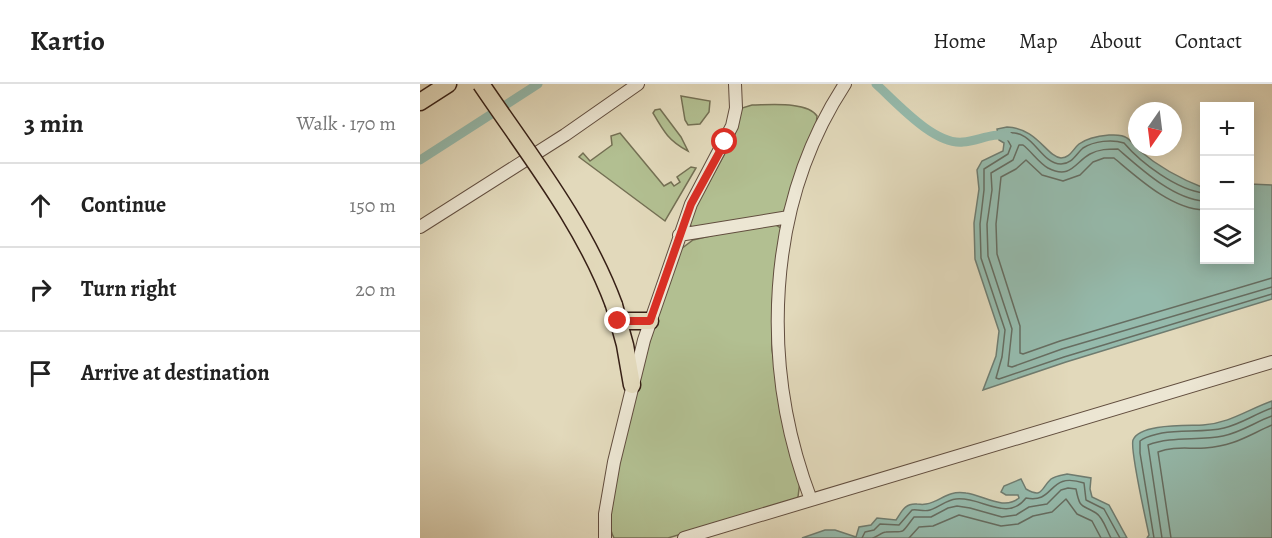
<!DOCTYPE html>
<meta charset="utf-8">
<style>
body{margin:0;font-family:Alegreya,serif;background:#f2f2f2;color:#222}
.controls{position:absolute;right:18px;top:18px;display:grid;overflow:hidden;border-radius:0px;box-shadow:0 3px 15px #0003}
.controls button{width:54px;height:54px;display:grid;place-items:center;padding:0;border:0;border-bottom:2px solid #e0e0e0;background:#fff;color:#222;font:30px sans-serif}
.compass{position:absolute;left:708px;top:18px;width:54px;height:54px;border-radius:50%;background:#fff;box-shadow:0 3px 15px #0003;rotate:194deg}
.stop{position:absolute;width:18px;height:18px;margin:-14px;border:4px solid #d93025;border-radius:50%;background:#fff}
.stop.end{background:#d93025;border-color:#fff;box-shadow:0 2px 6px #0008}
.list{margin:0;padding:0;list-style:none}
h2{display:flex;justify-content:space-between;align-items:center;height:78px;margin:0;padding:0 24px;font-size:26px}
h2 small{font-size:20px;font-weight:400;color:#767676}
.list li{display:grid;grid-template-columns:39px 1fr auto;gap:18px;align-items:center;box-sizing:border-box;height:84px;padding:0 24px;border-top:2px solid #e0e0e0}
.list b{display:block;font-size:22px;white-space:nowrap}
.list em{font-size:20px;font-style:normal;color:#767676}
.icon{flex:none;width:33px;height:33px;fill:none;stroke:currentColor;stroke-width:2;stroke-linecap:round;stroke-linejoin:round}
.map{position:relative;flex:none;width:852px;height:454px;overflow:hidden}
header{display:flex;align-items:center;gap:36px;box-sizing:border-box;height:84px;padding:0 30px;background:#fff;border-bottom:2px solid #e0e0e0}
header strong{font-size:28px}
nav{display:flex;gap:33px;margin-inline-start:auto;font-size:21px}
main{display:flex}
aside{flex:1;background:#fff}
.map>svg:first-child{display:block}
</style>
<header>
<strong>Kartio</strong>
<nav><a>Home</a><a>Map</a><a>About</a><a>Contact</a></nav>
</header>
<main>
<aside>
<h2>3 min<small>Walk · 170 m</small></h2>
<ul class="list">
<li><svg class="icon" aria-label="ahead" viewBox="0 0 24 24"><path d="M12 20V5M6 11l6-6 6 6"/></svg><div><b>Continue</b></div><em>150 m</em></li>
<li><svg class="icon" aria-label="right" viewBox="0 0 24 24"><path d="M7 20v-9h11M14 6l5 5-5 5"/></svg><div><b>Turn right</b></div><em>20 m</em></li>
<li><svg class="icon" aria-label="arrive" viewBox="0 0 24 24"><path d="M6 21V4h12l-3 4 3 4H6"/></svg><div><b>Arrive at destination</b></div></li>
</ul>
</aside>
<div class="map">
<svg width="852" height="454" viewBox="0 0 852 454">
<rect width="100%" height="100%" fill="#e2d9bb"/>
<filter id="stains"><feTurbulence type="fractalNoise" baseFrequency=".00333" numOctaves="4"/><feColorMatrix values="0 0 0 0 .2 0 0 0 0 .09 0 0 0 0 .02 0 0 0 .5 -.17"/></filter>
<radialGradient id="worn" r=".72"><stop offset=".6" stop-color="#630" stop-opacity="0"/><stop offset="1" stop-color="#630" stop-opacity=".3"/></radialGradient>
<!-- green -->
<path fill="#b2bf91" stroke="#747054" stroke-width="1.5" d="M 261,12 L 290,17 L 289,28 L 280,40 L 268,41 L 265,36 Z
M 332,21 C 349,21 387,17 397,32 C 397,46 389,56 384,68 C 376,84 372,119 361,130 L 272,144 L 269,138 L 270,133 L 314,53 L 322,24 Z
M 240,25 L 261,53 L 268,67 C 249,57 244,48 233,29 L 235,26 Z
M 200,49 L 244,102 L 251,98 L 254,102 L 260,98 L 257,93 L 271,83 L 276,84 L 245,137 L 159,73 L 163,69 L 170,77 L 192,61 L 191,52 Z
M 337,141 L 356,141 L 361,144 L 352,219 L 352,266 L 366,349 L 380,397 L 378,413 L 374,417 L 248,454 L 194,454 C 187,442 191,427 193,414 C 203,328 233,246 261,165 L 273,156 Z"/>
<!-- water -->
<path fill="#95baac" stroke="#6f7c70" stroke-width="1.5" d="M 587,43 C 617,44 627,73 641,74 C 650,74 653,65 659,60 C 667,54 679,52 689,51 C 695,51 702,50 707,54 C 712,57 716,64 720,67 C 740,84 761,95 784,104 L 784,176 L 830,176 L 830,100 L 852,101 L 852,215 L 646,278 L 563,306 L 576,272 L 579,247 L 555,175 L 554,139 L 559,105 L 557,86 L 562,77 L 583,67 L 584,59 L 579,56 L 577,45 Z
M 852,317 L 852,454 L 727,454 L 729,451 C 726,437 710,365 713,356 C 720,339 769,342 783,341 C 810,339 827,326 852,317 Z
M 647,390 L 671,394 L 670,405 L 672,413 L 689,421 L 707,454 L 382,454 L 405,446 L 415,446 L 436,453 L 439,443 L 451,441 L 457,434 L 476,436 C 482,427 485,419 497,420 C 501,420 501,421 506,420 C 521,418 526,406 546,409 C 563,411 584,427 599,414 L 598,411 L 586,411 L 581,408 L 584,402 L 601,395 L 606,405 C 623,415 621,404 631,395 C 635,392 642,391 647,390 Z"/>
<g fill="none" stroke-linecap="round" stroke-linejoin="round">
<!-- shore -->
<path stroke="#666d61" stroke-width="1.5" d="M 784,109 C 757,106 721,79 704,59 C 692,55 674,57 663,64 C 656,70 652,80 641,80 C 619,79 614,45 587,49 L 586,53 L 591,62 L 588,70 L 564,85 L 564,106 L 560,140 L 561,174 L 585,246 L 582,273 L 576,294 L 579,295 L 644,273 L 852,210
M 784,117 C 753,115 720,84 698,65 C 688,65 679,65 670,70 C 655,78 651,96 628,84 C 619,79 611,67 603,61 L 599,61 L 593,76 L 571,89 L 572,106 L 567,140 L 568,172 L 592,245 L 588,282 L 592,283 L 642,265 L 852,203
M 784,126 C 751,125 718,94 694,74 L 684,74 L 673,78 L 660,91 L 643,97 L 622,91 L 606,76 L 596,85 L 581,93 L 576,140 L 577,170 L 600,242 L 600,269 L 603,270 L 640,257 L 852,194
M 442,454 L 445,448 L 454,446 L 460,440 L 479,441 L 492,426 C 498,425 504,428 510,426 C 520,423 526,416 536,415 C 561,412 587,439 606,414 C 636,420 627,387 664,399 L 666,416 L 684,425 L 700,454
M 453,454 C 457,453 462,448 466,448 C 487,447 480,451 494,433 L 511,433 L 528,424 L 537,422 L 550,424 L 582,433 L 596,431 L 609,423 L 627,420 L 641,406 L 648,404 L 656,405 C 660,426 662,420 676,429 C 683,433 687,447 691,454
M 489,454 L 499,443 L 513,442 L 539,431 L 581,442 L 598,440 L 613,432 L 632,428 L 646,415 L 657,430 L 672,437 L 681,454
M 734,454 L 720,369 L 720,357 C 726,352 735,351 742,349 C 762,345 784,349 804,344 C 821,340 835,330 852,324
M 742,454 L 728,361 C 752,352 778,357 803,352 C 822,348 835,338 852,332
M 751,454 L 738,368 C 753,362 768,365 785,364 C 814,362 827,352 852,341"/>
<!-- canal -->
<path stroke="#95baac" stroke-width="9" d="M 456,0 C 477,19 514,61 543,58 C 558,57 573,48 588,52
M 0,76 L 118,0"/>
<!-- minor casing -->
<g stroke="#624e3f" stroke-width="14">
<path id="minor" d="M 0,143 L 145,51 L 218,0
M 259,151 L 369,133
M 391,416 C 340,282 345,122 425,0
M 185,454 L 185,430 L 194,378 L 224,256 L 271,120 L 312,42 L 316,24 L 315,0
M 264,454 L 852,278"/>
</g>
<!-- major casing -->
<g stroke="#372016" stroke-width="19">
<path id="major" d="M 0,18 L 28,0
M 194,221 L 205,261 L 212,301
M 198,237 L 230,237"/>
</g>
<!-- minor -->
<use href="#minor" stroke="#ece6d3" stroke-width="12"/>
<!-- major -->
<use href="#major" stroke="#e2d9bb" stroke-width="16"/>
<!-- major-bridge casing -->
<g stroke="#372016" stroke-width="19" stroke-linecap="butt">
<path id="major-bridge" d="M 61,0 C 109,71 164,140 194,221"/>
</g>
<!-- major-bridge -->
<use href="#major-bridge" stroke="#e2d9bb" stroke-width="16"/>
</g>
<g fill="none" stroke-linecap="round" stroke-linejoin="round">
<!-- route -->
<path stroke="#d93025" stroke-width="8" d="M 198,237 L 230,237 L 271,120 L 305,58"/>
</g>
<rect width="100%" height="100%" filter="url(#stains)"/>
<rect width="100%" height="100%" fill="url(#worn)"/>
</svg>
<div class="controls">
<button>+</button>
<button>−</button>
<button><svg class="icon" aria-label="layers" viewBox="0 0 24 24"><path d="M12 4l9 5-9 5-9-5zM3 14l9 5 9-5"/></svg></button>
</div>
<svg class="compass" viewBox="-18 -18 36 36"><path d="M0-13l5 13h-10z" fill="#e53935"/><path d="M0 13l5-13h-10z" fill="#767676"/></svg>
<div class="stop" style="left:305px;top:58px"></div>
<div class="stop end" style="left:198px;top:237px"></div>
</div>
</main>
